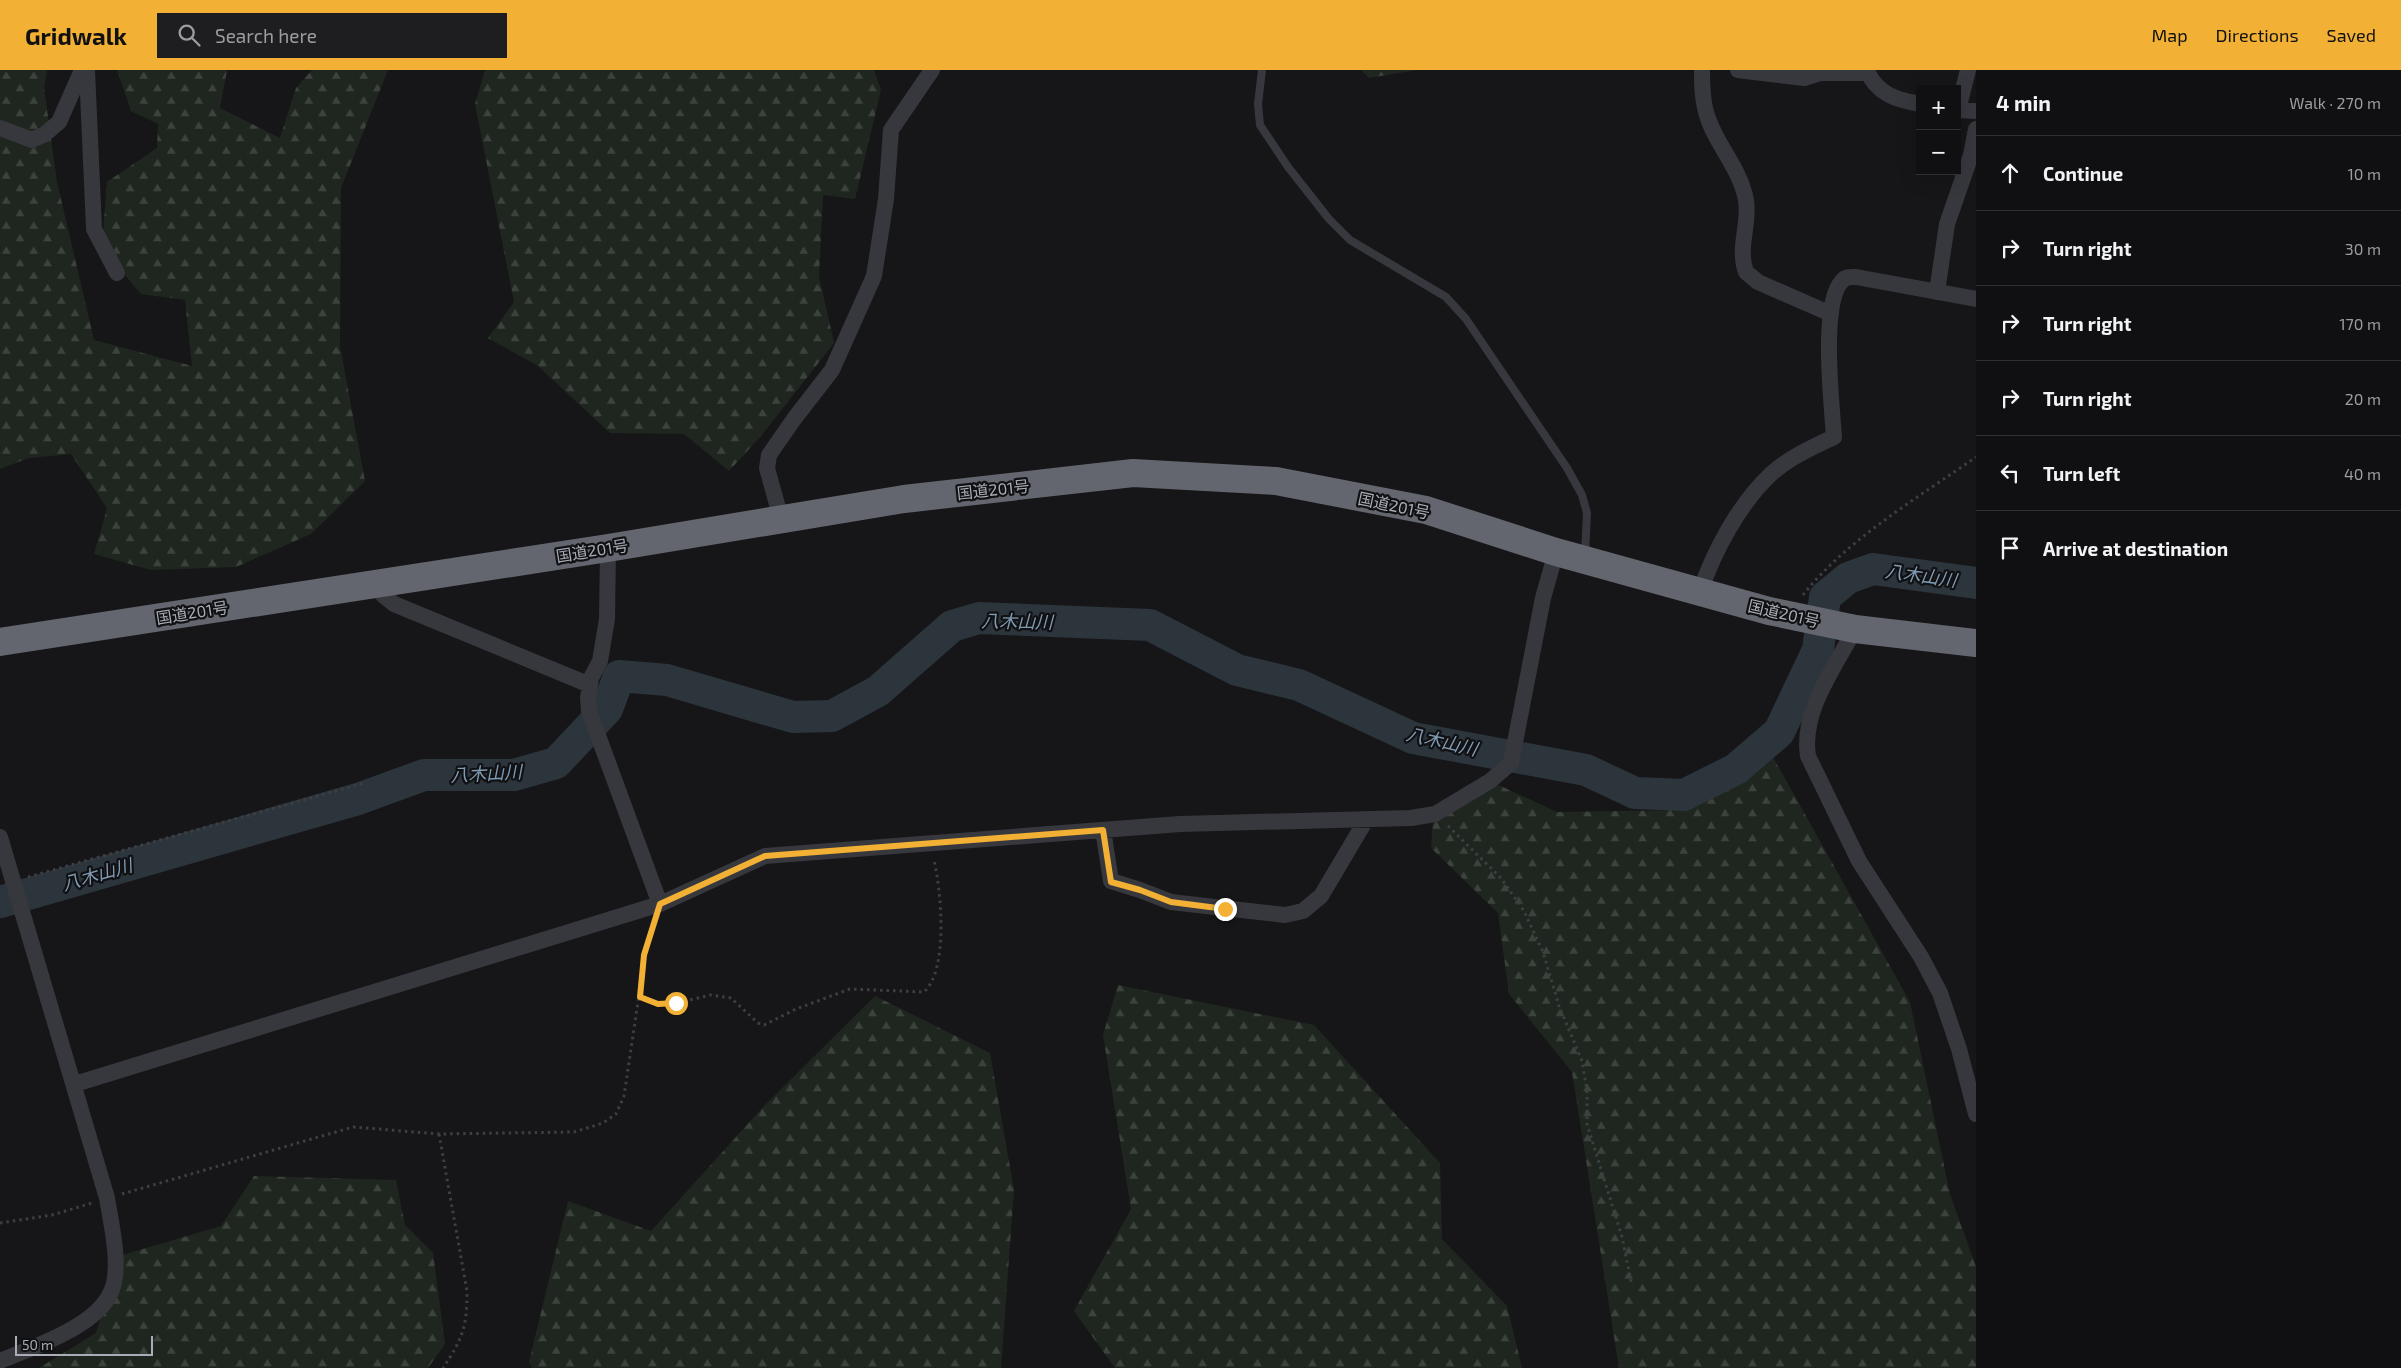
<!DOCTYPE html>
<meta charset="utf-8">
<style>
body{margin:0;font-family:"Exo 2","Noto Sans JP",sans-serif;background:#1e1e20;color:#f1f3f6}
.controls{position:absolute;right:15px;top:15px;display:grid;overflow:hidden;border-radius:0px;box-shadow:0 5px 20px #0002}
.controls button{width:45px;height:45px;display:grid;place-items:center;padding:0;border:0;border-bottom:1px solid #303032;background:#101012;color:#f1f3f6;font:25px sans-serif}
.scale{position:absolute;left:15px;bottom:12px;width:138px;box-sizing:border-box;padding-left:5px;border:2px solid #a8adb8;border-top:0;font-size:14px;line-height:18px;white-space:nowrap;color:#a8adb8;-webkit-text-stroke:4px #111113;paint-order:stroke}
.stop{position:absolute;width:15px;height:15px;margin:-11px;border:4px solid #f2b134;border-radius:50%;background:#fff}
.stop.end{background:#f2b134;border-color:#fff;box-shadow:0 1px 5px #0008}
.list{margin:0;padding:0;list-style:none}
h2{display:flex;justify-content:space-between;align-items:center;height:65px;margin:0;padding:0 20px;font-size:21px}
h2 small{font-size:16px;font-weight:400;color:#9c9d9f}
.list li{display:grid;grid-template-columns:32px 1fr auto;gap:15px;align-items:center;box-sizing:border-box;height:75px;padding:0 20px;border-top:1px solid #303032}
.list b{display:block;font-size:19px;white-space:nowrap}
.list em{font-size:16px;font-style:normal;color:#9c9d9f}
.icon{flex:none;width:28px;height:28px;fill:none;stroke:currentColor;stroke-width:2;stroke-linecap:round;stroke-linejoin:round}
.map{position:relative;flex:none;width:1976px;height:1298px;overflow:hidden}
header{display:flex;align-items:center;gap:30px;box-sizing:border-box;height:70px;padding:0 25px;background:#f2b134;color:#111}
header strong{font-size:24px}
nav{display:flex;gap:28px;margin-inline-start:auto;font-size:18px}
.search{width:350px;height:45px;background:#1e1e20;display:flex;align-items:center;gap:12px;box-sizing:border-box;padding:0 18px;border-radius:0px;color:#9c9d9f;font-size:19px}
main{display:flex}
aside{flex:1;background:#101012}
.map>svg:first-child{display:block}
</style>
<header>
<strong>Gridwalk</strong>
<div class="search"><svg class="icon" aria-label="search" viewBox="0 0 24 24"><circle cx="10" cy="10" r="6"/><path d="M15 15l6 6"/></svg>Search here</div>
<nav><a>Map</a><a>Directions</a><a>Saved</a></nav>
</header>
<main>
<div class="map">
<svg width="1976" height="1298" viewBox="0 0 1976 1298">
<defs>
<pattern id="forest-firs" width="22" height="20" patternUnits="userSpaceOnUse" patternTransform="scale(1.25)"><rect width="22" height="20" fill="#1e261f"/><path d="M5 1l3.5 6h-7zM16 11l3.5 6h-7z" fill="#3c433d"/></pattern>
</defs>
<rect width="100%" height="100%" fill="#161618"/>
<!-- forest -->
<path fill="url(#forest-firs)" d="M 0,0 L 47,0 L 44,18 L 57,112 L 94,270 L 192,296 L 185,230 L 141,224 L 102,178 L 107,112 L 157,78 L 158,54 L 131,41 L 117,0 L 227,0 L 220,38 L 280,68 L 296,18 L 312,0 L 388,0 L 341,118 L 340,276 L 365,411 L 311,464 L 236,497 L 151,500 L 94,484 L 107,438 L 71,384 L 29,388 L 0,399 Z
M 485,0 L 874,0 L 881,20 L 855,129 L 823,125 L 819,206 L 834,273 L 761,366 L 729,401 L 684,364 L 610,363 L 538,296 L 488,268 L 514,232 L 475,34 Z
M 1361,0 L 1417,0 L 1369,8 Z
M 1769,680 L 1910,932 L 1950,1124 L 1976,1197 L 1976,1298 L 1619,1298 L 1572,1002 L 1509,924 L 1498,843 L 1431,778 L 1433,751 L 1490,711 L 1557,742 L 1682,740 Z
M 1118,915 L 1314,955 L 1440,1093 L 1442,1169 L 1507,1236 L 1522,1298 L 1115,1298 L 1074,1241 L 1131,1139 L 1103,965 Z
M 875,926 L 990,983 L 1014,1120 L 1001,1298 L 532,1298 L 529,1292 L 568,1131 L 651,1161 L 765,1035 Z
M 254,1106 L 396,1110 L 405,1155 L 433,1183 L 445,1274 L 428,1298 L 39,1298 L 96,1263 L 119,1186 L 221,1156 Z"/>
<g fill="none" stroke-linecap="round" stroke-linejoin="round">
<!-- river -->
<path stroke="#2c353c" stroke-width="32" d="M 0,832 L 358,729 L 424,705 L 514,705 L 556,693 L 607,639 L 619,606 L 667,610 L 793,647 L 832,646 L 878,621 L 952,556 L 979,548 L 1150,555 L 1237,600 L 1299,615 L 1413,668 L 1586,700 L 1635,723 L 1684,725 L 1736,699 L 1779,662 L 1818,580 L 1825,527 L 1848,508 L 1873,499 L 1976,513"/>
<!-- path -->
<path stroke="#3d3f44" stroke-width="3" stroke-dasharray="2.5 4" stroke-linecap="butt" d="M 1803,525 C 1846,470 1919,427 1976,387
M 1448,756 L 1501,808 L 1524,841 L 1543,882 L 1559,936 L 1582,991 L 1587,1021 L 1587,1054 L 1622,1167 L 1632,1216
M 28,807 L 364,713
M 640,927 L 658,934 L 676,933 L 711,925 L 731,928 L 758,953 L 764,955 L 796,939 L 850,919 L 924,922 C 949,899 941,820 934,790
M 439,1064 L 467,1221 C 467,1257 463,1268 443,1298
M 122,1124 L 353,1057 L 439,1064 L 574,1062 L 603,1053 L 616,1044 L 624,1026 L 645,885 L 654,853
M 0,1153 L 52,1145 L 92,1133"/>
<!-- lane -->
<path stroke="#37383d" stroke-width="8" d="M 1262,0 L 1258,34 L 1260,55 L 1288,97 L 1329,149 L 1350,170 L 1446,227 L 1466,249 L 1567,398 L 1582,425 L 1587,443 L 1585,485"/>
<!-- street -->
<path stroke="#37383d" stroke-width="16" d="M 87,0 L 94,159 L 117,203
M 1702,0 C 1702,14 1702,28 1706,42 C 1714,73 1740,97 1746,130 C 1750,154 1737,178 1746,202 L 1758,212 L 1831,244
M 1738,0 L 1804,8 L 1820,3 L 1868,3
M 1867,0 C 1876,24 1897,30 1920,34
M 1957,40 L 1976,41
M 1958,40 L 1968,0
M 0,58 L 32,70 L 45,64 L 59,52 L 82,0
M 1937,222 L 1947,154 L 1971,85 L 1976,59
M 781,449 L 767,398 L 769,385 L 794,349 L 832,300 L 874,206 L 886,129 L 891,60 L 932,0
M 608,478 L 607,549 L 600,591 L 591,608 L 588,628 L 589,641 L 660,834
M 375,514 L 383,525 L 394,534 L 590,615
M 1700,522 C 1714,481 1739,434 1771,404 C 1788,388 1813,377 1834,367 C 1832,335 1820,234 1842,211 C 1846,206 1851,207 1856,207 L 1976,229
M 1855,559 C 1835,597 1801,641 1808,686 L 1859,791 L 1921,887 L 1940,923 L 1959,979 L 1976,1044
M 1103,760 L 1111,811 L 1140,820 L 1171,832 L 1285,845 L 1303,841 L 1321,826 L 1366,750
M 0,767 L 107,1128 C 111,1153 122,1198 111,1222 C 96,1257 33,1277 0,1291
M 75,1014 L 660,834 L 765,786 L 1180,754 L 1411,748 L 1435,744 L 1490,711 L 1511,693 L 1543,528 L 1556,482"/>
<!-- highway -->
<path stroke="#63666e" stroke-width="28" d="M 0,572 L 608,478 L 904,429 L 1133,403 L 1276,411 L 1426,440 L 1556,482 L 1769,541 L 1855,559 L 1976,573"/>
</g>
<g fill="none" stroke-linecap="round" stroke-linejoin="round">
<!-- route -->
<path stroke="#f2b134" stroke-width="6" d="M 676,933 L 658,934 L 640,927 L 644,885 L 660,834 L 765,786 L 1103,760 L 1111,812 L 1140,820 L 1171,832 L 1225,839"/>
</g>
<g text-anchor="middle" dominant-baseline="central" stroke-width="4.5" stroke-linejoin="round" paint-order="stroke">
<!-- street labels -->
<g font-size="16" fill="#a8adb8" stroke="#111113">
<text transform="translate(993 419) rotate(-6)">国道201号</text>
<text transform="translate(1394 435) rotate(12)">国道201号</text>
<text transform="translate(592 480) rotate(-9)">国道201号</text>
<text transform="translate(192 542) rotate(-9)">国道201号</text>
<text transform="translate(1784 543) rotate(13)">国道201号</text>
</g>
<!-- water labels -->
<g font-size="18" font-style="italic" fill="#7f9bb3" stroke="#111113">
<text transform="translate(1921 505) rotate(8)">八木山川</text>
<text transform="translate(1017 551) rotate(1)">八木山川</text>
<text transform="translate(1442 671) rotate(13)">八木山川</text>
<text transform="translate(486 703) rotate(-3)">八木山川</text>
<text transform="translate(97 804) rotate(-16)">八木山川</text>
</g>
</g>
</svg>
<div class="controls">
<button>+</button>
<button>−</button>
</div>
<div class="scale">50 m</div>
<div class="stop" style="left:676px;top:933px"></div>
<div class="stop end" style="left:1225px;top:839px"></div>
</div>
<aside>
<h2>4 min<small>Walk · 270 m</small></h2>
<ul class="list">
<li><svg class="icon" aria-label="ahead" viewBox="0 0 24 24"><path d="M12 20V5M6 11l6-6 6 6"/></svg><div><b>Continue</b></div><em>10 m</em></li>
<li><svg class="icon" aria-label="right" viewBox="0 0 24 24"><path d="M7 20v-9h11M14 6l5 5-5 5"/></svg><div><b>Turn right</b></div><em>30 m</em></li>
<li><svg class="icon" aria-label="right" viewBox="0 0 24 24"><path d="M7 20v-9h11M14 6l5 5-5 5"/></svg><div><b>Turn right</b></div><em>170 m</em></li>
<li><svg class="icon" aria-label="right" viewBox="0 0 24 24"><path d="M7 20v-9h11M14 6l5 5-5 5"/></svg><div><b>Turn right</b></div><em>20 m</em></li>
<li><svg class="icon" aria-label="left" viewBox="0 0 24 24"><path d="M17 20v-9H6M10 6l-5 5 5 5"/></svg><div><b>Turn left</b></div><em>40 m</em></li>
<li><svg class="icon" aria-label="arrive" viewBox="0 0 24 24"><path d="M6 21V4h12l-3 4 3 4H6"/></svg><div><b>Arrive at destination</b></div></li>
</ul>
</aside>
</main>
